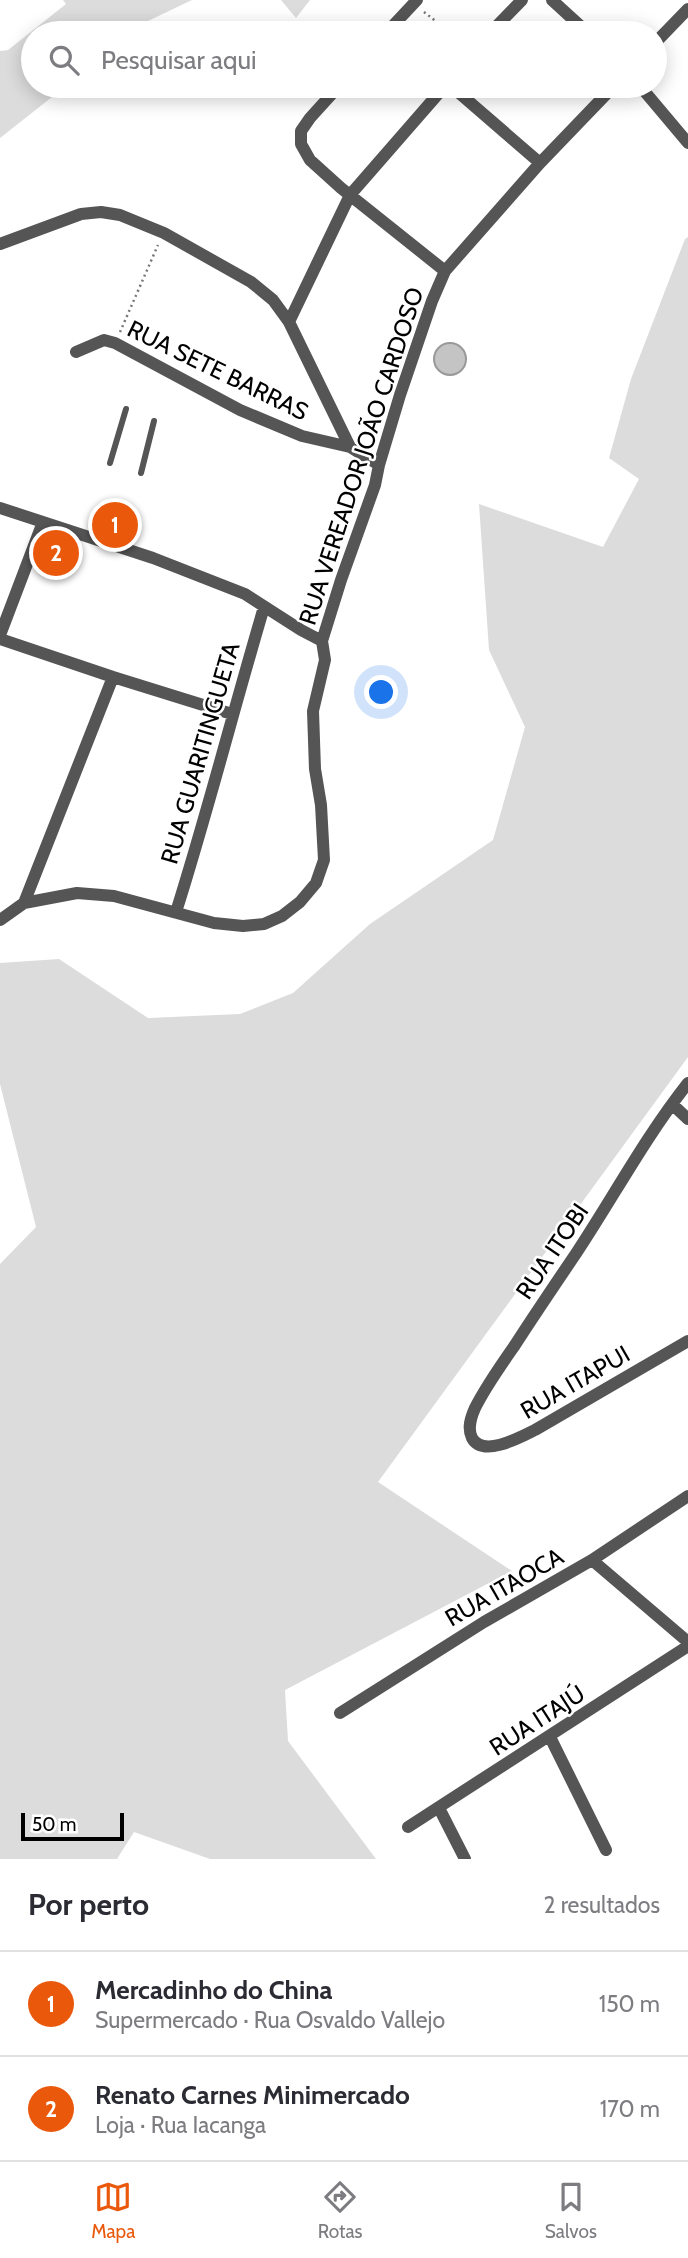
<!DOCTYPE html>
<html lang="pt">
<meta charset="utf-8">
<style>
body{margin:0;font-family:Cabin,sans-serif;background:#f7f7f7;color:#2b2b33}
.scale{position:absolute;left:21px;bottom:18px;width:103px;box-sizing:border-box;padding-left:7px;border:4px solid #000;border-top:0;font-size:19px;line-height:24px;white-space:nowrap;color:#000;-webkit-text-stroke:5px #fff;paint-order:stroke}
.you{position:absolute;left:382px;top:693px;width:24px;height:24px;margin:-18px;border:5px solid #fff;border-radius:50%;background:#1a73e8;box-shadow:0 0 0 10px #1a73e833}
.badge{display:grid;place-items:center;width:46px;height:46px;border-radius:50%;background:#ea580c;color:#fff;font-size:23px;font-weight:700}
.pin{position:absolute;translate:-50% -50%;border:4px solid #fff;box-shadow:0 2px 7px #0006}
.list{margin:0;padding:0;list-style:none}
h2{display:flex;justify-content:space-between;align-items:center;height:91px;margin:0;padding:0 28px;font-size:30px}
h2 small{font-size:23px;font-weight:400;color:#7c7c81}
.list li{display:grid;grid-template-columns:46px 1fr auto;gap:21px;align-items:center;box-sizing:border-box;height:105px;padding:0 28px;border-top:2px solid #e1e1e2}
.list b{display:block;font-size:26px;white-space:nowrap}
.list p{margin:0;font-size:23px;white-space:nowrap;color:#7c7c81}
.list em{font-size:23px;font-style:normal;color:#7c7c81}
.icon{flex:none;width:38px;height:38px;fill:none;stroke:currentColor;stroke-width:2;stroke-linecap:round;stroke-linejoin:round}
.map{position:relative;flex:none;width:688px;height:1859px;overflow:hidden}
.search{position:absolute;background:#fff;box-shadow:0 4px 18px #0003;left:21px;right:21px;top:21px;height:77px;display:flex;align-items:center;gap:18px;box-sizing:border-box;padding:0 24px;border-radius:38px;color:#7c7c81;font-size:26px}
.sheet{height:301px;background:#fff}
nav{display:flex;justify-content:space-around;align-items:center;box-sizing:border-box;height:98px;border-top:2px solid #e1e1e2;background:#fff;font-size:19px;color:#7c7c81}
nav a{display:grid;justify-items:center;gap:4px}
nav .on{color:#ea580c}
.map>svg:first-child{display:block}
</style>
<div class="map">
<svg width="688" height="1859" viewBox="0 0 688 1859">
<rect width="100%" height="100%" fill="#fff"/>
<!-- green -->
<path fill="#dcdcdc" d="M 63,0 L 192,0 L 148,21 L 132,33 L 33,33 L 33,86 L 66,86 L 0,138 L 0,51 L 8,50 L 66,4 Z
M 281,0 L 310,0 L 296,18 Z
M 688,237 L 688,1057 L 378,1482 L 512,1571 L 285,1690 L 288,1741 L 376,1859 L 210,1859 L 134,1832 L 117,1859 L 0,1859 L 0,1264 L 36,1227 L 0,1084 L 0,963 L 59,959 L 148,1018 L 240,1014 L 293,993 L 370,924 L 493,840 L 525,727 L 489,650 L 479,504 L 603,547 L 639,479 L 609,458 L 631,379 L 685,239 Z"/>
<!-- building -->
<path fill="#c4c4c4" stroke="#999" stroke-width="2" d="M434 359a16 16 0 1 1 32 0a16 16 0 1 1-32 0Z
M 46,538 L 78,547 L 69,570 L 38,560 Z"/>
<g fill="none" stroke-linecap="round" stroke-linejoin="round">
<!-- path -->
<path stroke="#777" stroke-width="2.5" stroke-dasharray="2 3.5" stroke-linecap="butt" d="M 424,12 L 451,33
M 120,332 L 158,245"/>
<!-- lane -->
<path stroke="#555" stroke-width="6" d="M 110,463 L 126,409
M 141,473 L 154,421"/>
<!-- street -->
<path stroke="#555" stroke-width="12" d="M 552,0 L 588,33
M 386,33 L 417,0
M 490,33 L 522,0
M 655,43 L 688,9
M 339,86 L 310,118 L 301,131 L 301,144 L 310,160 L 341,188 L 445,271
M 451,86 L 540,163
M 640,86 L 688,143
M 0,244 L 81,214 L 101,212 L 120,215 L 164,233 L 251,282 L 273,300 L 289,322 L 350,447
M 289,322 L 350,195 L 445,86
M 76,352 L 104,340 L 115,343 L 240,410 L 302,436 L 350,447 L 379,465
M 0,508 L 153,558 L 245,594 L 301,630 L 322,641
M 0,635 L 43,522
M 0,639 L 113,677 L 232,714
M 24,903 L 113,677
M 176,912 C 208,811 234,708 264,607
M 0,920 L 24,903 L 77,893 L 114,896 L 214,923 L 243,926 L 264,924 L 282,916 L 300,902 L 316,883 L 324,860 L 321,805 L 315,769 L 313,711 L 325,660 L 322,641 L 341,580 L 375,485 L 379,465 L 400,395 L 432,301 L 445,271 L 540,163 L 614,86
M 688,1083 C 646,1136 614,1196 577,1252 C 556,1283 535,1314 515,1345 C 501,1365 486,1386 475,1408 C 471,1417 467,1428 472,1438 C 483,1458 521,1437 535,1430 L 688,1341
M 672,1104 L 688,1119
M 592,1560 L 688,1642
M 340,1713 L 484,1622 L 592,1560 L 688,1496
M 550,1737 L 606,1850
M 439,1808 L 465,1859
M 408,1827 L 688,1646"/>
</g>
<g text-anchor="middle" dominant-baseline="central" stroke-width="5" stroke-linejoin="round" paint-order="stroke">
<!-- street labels -->
<g font-size="24" fill="#000" stroke="#fff">
<text transform="translate(218 370) rotate(26)">RUA SETE BARRAS</text>
<text transform="translate(361 456) rotate(-72)">RUA VEREADOR JOÃO CARDOSO</text>
<text transform="translate(200 753) rotate(-74)">RUA GUARITINGUETA</text>
<text transform="translate(552 1251) rotate(-56)">RUA ITOBI</text>
<text transform="translate(575 1382) rotate(-30)">RUA ITAPUI</text>
<text transform="translate(504 1587) rotate(-30)">RUA ITAOCA</text>
<text transform="translate(537 1720) rotate(-33)">RUA ITAJÚ</text>
</g>
</g>
</svg>
<div class="scale">50 m</div>
<div class="you"></div>
<div class="pin badge" style="left:115px;top:525px">1</div>
<div class="pin badge" style="left:56px;top:553px">2</div>
<div class="search"><svg class="icon" aria-label="search" viewBox="0 0 24 24"><circle cx="10" cy="10" r="6"/><path d="M15 15l6 6"/></svg>Pesquisar aqui</div>
</div>
<section class="sheet">
<h2>Por perto<small>2 resultados</small></h2>
<ul class="list">
<li><span class="badge">1</span><div><b>Mercadinho do China</b><p>Supermercado · Rua Osvaldo Vallejo</p></div><em>150 m</em></li>
<li><span class="badge">2</span><div><b>Renato Carnes Minimercado</b><p>Loja · Rua Iacanga</p></div><em>170 m</em></li>
</ul>
</section>
<nav>
<a class="on"><svg class="icon" aria-label="map" viewBox="0 0 24 24"><path d="M3 6l6-2 6 2 6-2v14l-6 2-6-2-6 2zM9 4v14M15 6v14"/></svg>Mapa</a>
<a><svg class="icon" aria-label="directions" viewBox="0 0 24 24"><path d="M12 3l9 9-9 9-9-9zM9 14v-3h6M13 9l2 2-2 2"/></svg>Rotas</a>
<a><svg class="icon" aria-label="saved" viewBox="0 0 24 24"><path d="M7 4h10v16l-5-4-5 4z"/></svg>Salvos</a>
</nav>
